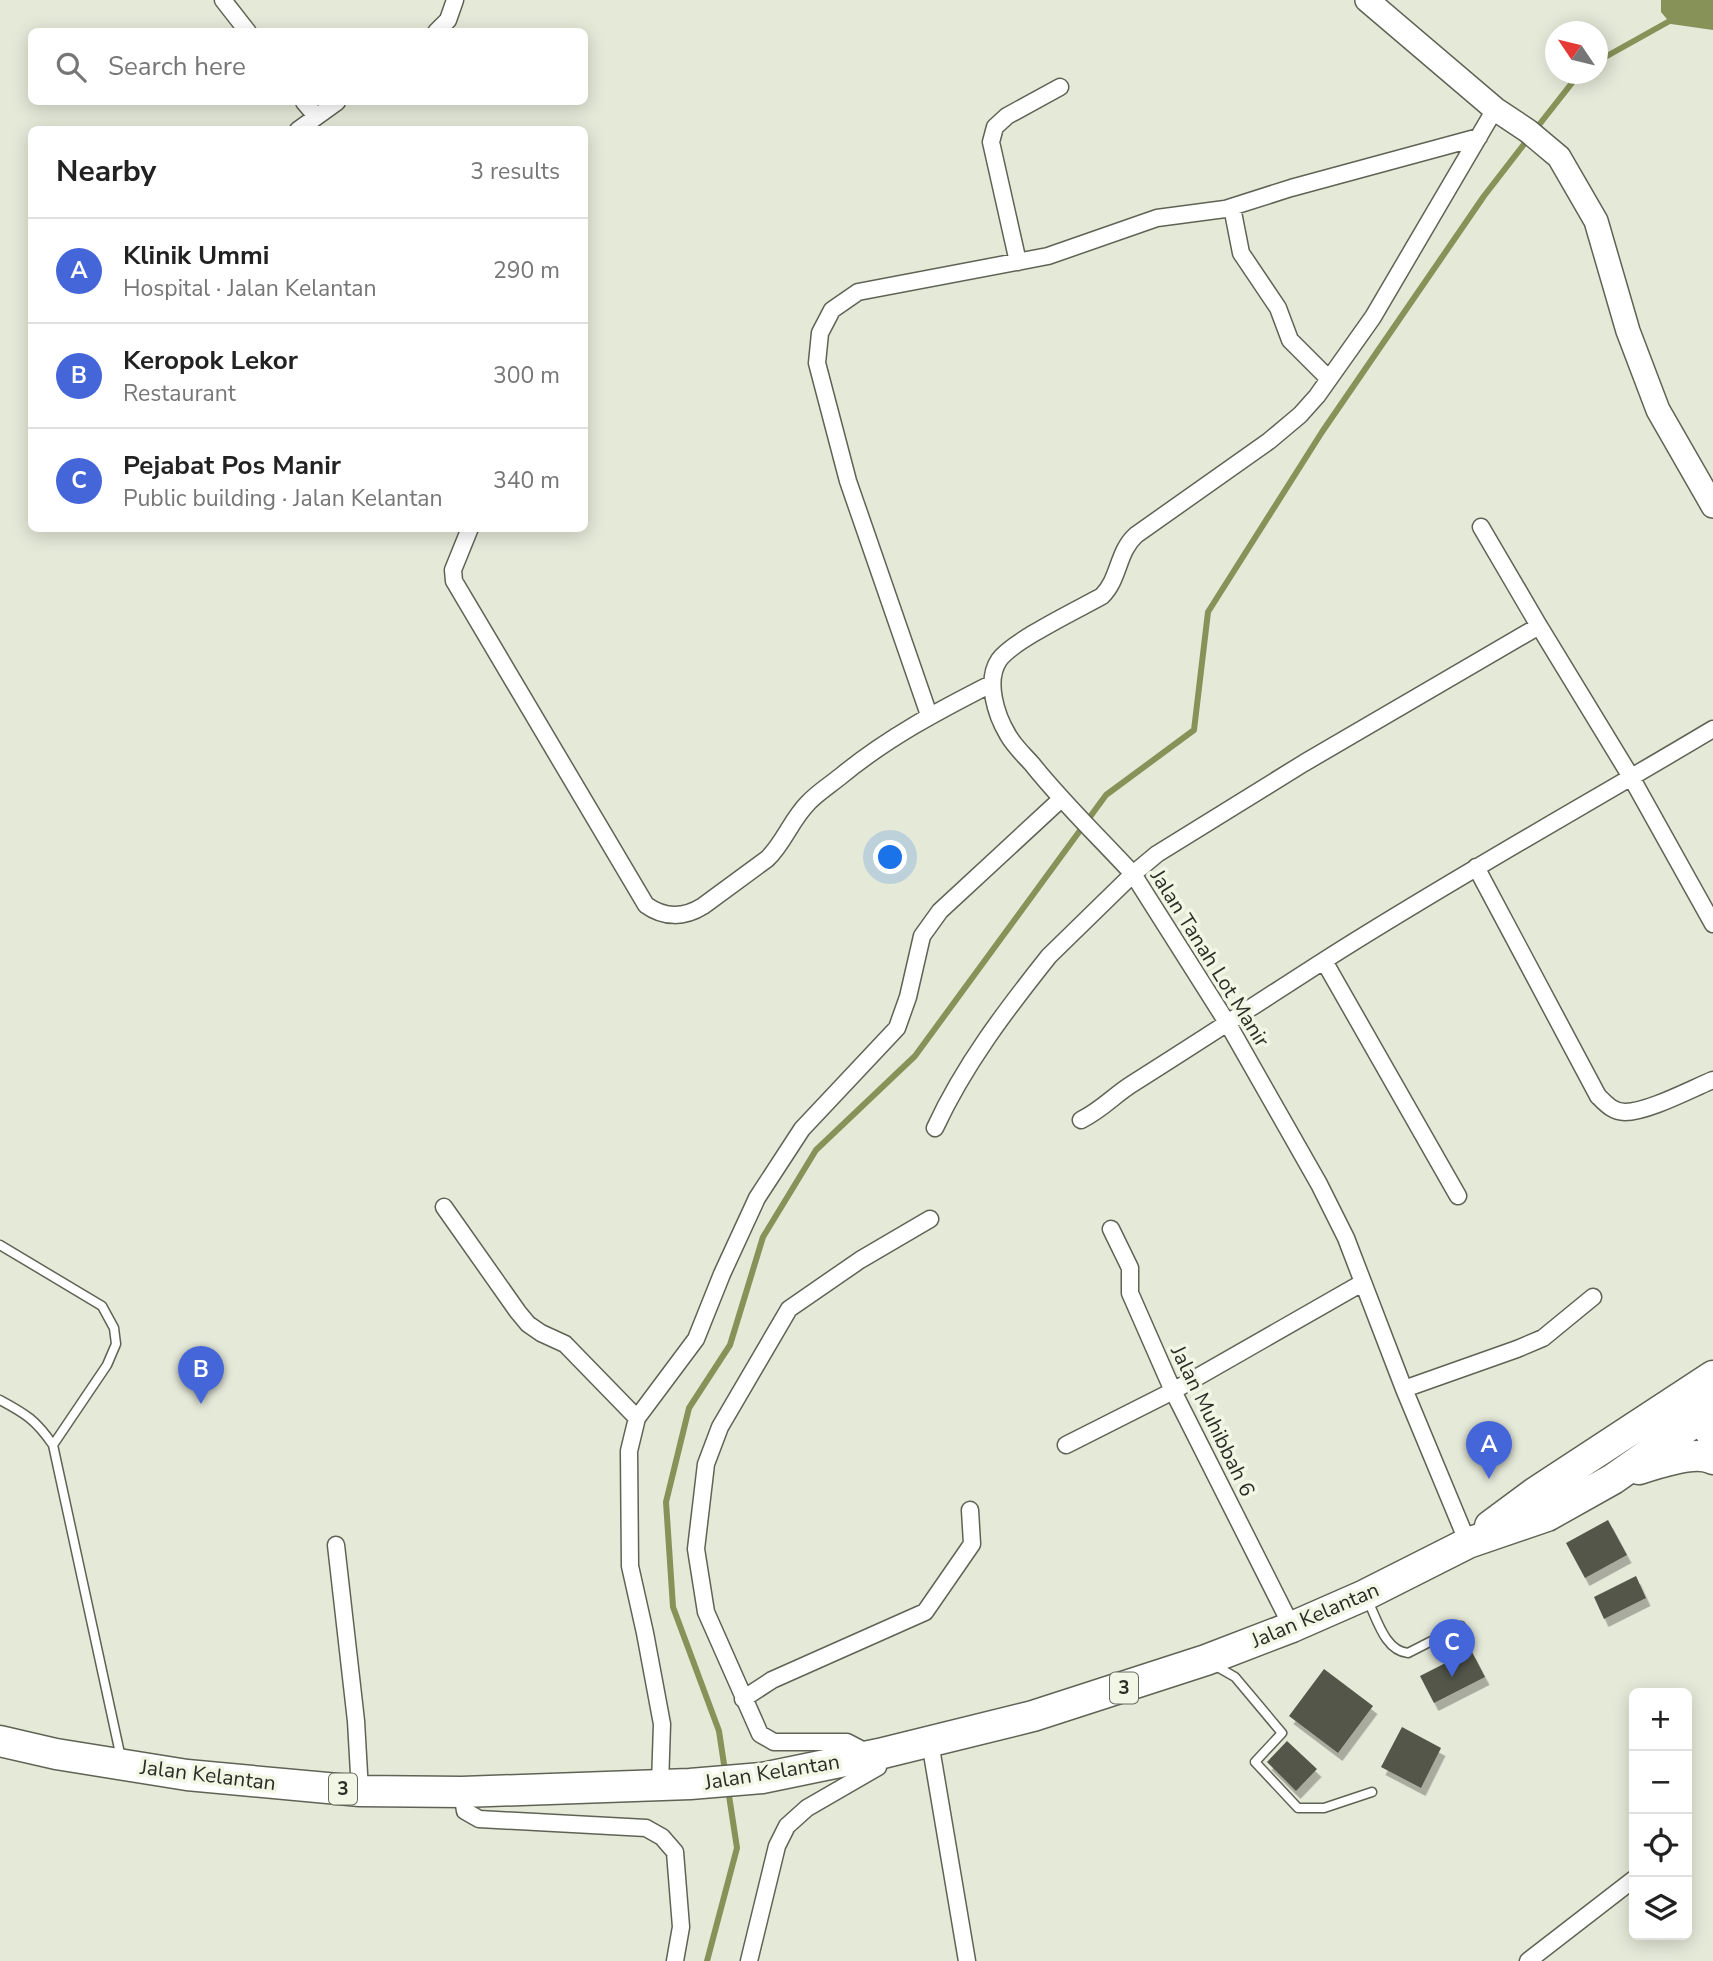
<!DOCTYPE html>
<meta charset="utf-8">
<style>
body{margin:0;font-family:"Nunito Sans",sans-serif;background:#f2f2f2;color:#222}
.controls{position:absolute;right:21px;bottom:21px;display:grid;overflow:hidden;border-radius:10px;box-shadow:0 4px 18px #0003}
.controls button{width:63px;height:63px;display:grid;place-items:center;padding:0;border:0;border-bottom:2px solid #e0e0e0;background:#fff;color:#222;font:35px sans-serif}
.compass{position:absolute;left:1545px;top:21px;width:63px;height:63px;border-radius:50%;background:#fff;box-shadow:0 4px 18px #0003;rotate:305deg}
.you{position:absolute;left:891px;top:858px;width:24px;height:24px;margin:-18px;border:5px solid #fff;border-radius:50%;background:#1a73e8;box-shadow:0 0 0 10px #1a73e833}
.badge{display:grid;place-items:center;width:46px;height:46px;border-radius:50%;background:#4566d9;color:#fff;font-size:23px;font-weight:700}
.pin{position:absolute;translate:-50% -58px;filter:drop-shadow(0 2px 4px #0008)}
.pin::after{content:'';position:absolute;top:37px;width:24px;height:21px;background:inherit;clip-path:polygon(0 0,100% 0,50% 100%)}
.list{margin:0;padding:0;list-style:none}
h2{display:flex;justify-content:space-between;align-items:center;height:91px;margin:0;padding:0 28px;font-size:30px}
h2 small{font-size:23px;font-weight:400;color:#767676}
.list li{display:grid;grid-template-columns:46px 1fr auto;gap:21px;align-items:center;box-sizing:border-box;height:105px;padding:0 28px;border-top:2px solid #e0e0e0}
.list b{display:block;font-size:26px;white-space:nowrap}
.list p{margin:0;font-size:23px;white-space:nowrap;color:#767676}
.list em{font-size:23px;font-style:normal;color:#767676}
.icon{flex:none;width:38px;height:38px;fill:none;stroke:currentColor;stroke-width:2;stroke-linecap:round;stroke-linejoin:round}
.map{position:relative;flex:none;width:1713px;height:1961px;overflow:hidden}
.search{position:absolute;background:#fff;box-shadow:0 4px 18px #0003;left:28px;top:28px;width:560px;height:77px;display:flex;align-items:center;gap:18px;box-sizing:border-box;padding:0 24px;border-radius:10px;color:#767676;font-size:26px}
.panel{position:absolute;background:#fff;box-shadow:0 4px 18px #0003;left:28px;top:126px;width:560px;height:406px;border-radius:10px}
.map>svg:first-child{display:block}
</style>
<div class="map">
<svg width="1713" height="1961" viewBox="0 0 1713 1961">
<defs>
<filter id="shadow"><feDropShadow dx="4.5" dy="8" stdDeviation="0" flood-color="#0004"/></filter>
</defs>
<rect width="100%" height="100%" fill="#e5e9d8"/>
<!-- water -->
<path fill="#879258" d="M 1661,0 L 1713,0 L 1713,30 L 1671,24 L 1661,12 Z"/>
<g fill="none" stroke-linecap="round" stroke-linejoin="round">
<!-- stream -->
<path stroke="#879258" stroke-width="6" d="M 1598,61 L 1675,18
M 1535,130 L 1579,74
M 725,1771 L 719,1731 L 673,1607 L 666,1502 L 689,1408 L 730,1345 L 763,1237 L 816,1150 L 915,1056 L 1106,795 L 1194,730 L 1208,612 L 1322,432 L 1484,196 L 1528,139
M 707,1961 L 737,1848 L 728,1789"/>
</g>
<!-- building -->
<path fill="#535648" filter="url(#shadow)" d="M 1608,1520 L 1627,1555 L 1585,1578 L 1566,1543 Z
M 1636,1576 L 1646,1598 L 1604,1619 L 1594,1597 Z
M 1471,1650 L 1485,1677 L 1434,1703 L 1420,1676 Z
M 1324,1669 L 1373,1706 L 1338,1753 L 1289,1716 Z
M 1402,1727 L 1441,1748 L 1421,1788 L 1381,1767 Z
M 1287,1741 L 1317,1769 L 1296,1791 L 1267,1762 Z"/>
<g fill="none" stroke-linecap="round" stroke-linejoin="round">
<!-- lane casing -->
<g stroke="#5f6354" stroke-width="11">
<path id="lane" d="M 0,1245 L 102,1306 L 114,1328 L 116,1344 L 107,1365 L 53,1445
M 0,1400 C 26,1414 36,1420 53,1445 L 121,1758
M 1368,1601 C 1377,1619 1385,1651 1408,1653 L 1461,1626
M 1214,1665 L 1235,1677 L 1282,1733 L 1255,1762 L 1298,1808 L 1324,1808 L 1372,1792"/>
</g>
<!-- street casing -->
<g stroke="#5f6354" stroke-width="19">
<path id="street" d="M 223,0 L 248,32
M 436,32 L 448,20 L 455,0
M 304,102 L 316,116
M 298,130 L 337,102
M 1232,207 L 1241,253 L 1278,308 L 1290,340 L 1329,379
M 1018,262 L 991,142 L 995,127 L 1007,116 L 1060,87
M 1481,527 L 1539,626
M 470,528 L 453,570 L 454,581 L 646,905 C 664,918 684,918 703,906 L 767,859 C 784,843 791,820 808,803 C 817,793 830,785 841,776 C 887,738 938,711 991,684
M 929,715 L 848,481 L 817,363 L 820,333 L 832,310 L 858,292 L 1048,256 L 1157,218 L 1225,209 L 1291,188 L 1479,137
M 1476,867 L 1598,1096 C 1606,1104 1613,1112 1625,1112 C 1648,1112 1691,1089 1713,1080
M 1324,961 L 1458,1196
M 1081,1120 C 1103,1109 1113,1096 1132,1084 C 1197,1043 1261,1001 1325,960 C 1452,879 1584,806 1713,729
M 935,1128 C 964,1065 1006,1010 1049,956 L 1133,874 C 1099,837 1063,803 1032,764 C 1024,755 1014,746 1008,735 C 996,715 985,681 999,660 C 1012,641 1079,609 1102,596 C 1120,578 1117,552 1136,535 L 1269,441 L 1300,415 L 1317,396 L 1373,317 L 1495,109
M 444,1207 L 518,1312 L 528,1324 L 541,1333 L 565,1344 L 637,1418
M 1111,1229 L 1130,1268 L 1130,1293 L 1173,1391 L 1292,1627
M 1404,1389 L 1517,1349 L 1543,1338 L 1593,1297
M 1066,1445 L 1173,1391 L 1362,1283
M 1468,1543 L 1404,1389 L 1346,1238 L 1319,1184 L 1228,1024 L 1133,874 L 1157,854 L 1304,763 L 1539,626 L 1631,777 L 1713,924
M 336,1545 L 356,1721 L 360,1791
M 743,1699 L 772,1680 L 925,1612 L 972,1544 L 970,1510
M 930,1742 L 967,1961
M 870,1754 L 847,1742 L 774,1742 L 760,1734 L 706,1612 L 696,1549 L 706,1464 L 720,1427 L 789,1309 L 860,1260 L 930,1219
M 660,1785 L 662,1724 L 645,1633 L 630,1566 L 629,1451 L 637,1418 L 696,1339 L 722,1274 L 757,1198 L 802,1129 L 897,1028 L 908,997 L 922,936 L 940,911 L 1060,800
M 462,1792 L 465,1811 L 479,1819 L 646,1828 L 662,1837 L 675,1852 L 681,1927 L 675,1961
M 749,1961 L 777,1846 L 787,1826 L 807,1808 L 878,1767 L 879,1754
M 1528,1961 L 1634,1879"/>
</g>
<!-- secondary casing -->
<g stroke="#5f6354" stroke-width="26">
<path id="secondary" d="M 1367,0 L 1495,109 L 1528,131 L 1559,157 L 1596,221 L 1628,331 L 1658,410 L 1713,506
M 1689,1407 L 1713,1442"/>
</g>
<!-- highway casing -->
<g stroke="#5f6354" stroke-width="33">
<path id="highway" d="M 1639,1469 C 1657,1463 1696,1450 1713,1459
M 1490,1526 L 1536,1492 L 1713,1376
M 0,1741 L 56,1754 L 187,1775 L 360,1791 L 462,1792 L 690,1784 L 762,1778 L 879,1754 L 1033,1716 L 1206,1660 L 1292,1627 L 1365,1595 L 1468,1543 L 1547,1516 L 1613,1479 L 1713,1409"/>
</g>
<!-- lane -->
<use href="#lane" stroke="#fff" stroke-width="8"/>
<!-- street -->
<use href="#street" stroke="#fff" stroke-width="16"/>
<!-- secondary -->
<use href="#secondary" stroke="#fff" stroke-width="23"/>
<!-- highway -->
<use href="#highway" stroke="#fff" stroke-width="30"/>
</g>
<g text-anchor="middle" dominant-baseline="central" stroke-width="7" stroke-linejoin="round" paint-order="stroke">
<!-- shield labels -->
<g fill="#f2f7e5" stroke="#676a60" stroke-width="2">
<rect x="1110" y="1672.5" width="28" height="31" rx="5"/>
<rect x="329" y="1773.5" width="28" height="31" rx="5"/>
</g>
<g font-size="19" font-weight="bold" fill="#2c2d27">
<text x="1124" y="1688">3</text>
<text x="343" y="1789">3</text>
</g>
<!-- street labels -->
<g font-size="21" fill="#2c2d27" stroke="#f2f7e5">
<text transform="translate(1210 958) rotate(58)">Jalan Tanah Lot Manir</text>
<text transform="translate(1213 1421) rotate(64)">Jalan Muhibbah 6</text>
<text transform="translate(1315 1615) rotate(-23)">Jalan Kelantan</text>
<text transform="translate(772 1772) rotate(-9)">Jalan Kelantan</text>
<text transform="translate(208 1775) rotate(7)">Jalan Kelantan</text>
</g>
</g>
</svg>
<div class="controls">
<button>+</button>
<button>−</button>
<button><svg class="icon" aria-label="locate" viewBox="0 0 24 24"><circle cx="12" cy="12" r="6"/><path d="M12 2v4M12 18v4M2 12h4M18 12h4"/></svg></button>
<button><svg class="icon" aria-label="layers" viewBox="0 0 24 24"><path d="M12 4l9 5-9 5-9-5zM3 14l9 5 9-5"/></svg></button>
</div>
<svg class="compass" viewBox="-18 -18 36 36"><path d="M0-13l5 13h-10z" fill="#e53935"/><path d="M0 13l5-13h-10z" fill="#767676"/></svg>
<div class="you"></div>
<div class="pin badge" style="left:1489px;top:1479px">A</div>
<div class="pin badge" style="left:201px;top:1404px">B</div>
<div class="pin badge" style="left:1452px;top:1677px">C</div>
<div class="search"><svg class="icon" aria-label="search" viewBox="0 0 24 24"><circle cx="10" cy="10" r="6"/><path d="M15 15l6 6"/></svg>Search here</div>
<section class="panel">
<h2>Nearby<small>3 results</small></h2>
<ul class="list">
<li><span class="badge">A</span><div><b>Klinik Ummi</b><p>Hospital · Jalan Kelantan</p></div><em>290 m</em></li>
<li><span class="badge">B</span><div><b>Keropok Lekor</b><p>Restaurant</p></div><em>300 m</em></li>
<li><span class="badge">C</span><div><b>Pejabat Pos Manir</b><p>Public building · Jalan Kelantan</p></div><em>340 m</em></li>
</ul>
</section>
</div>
